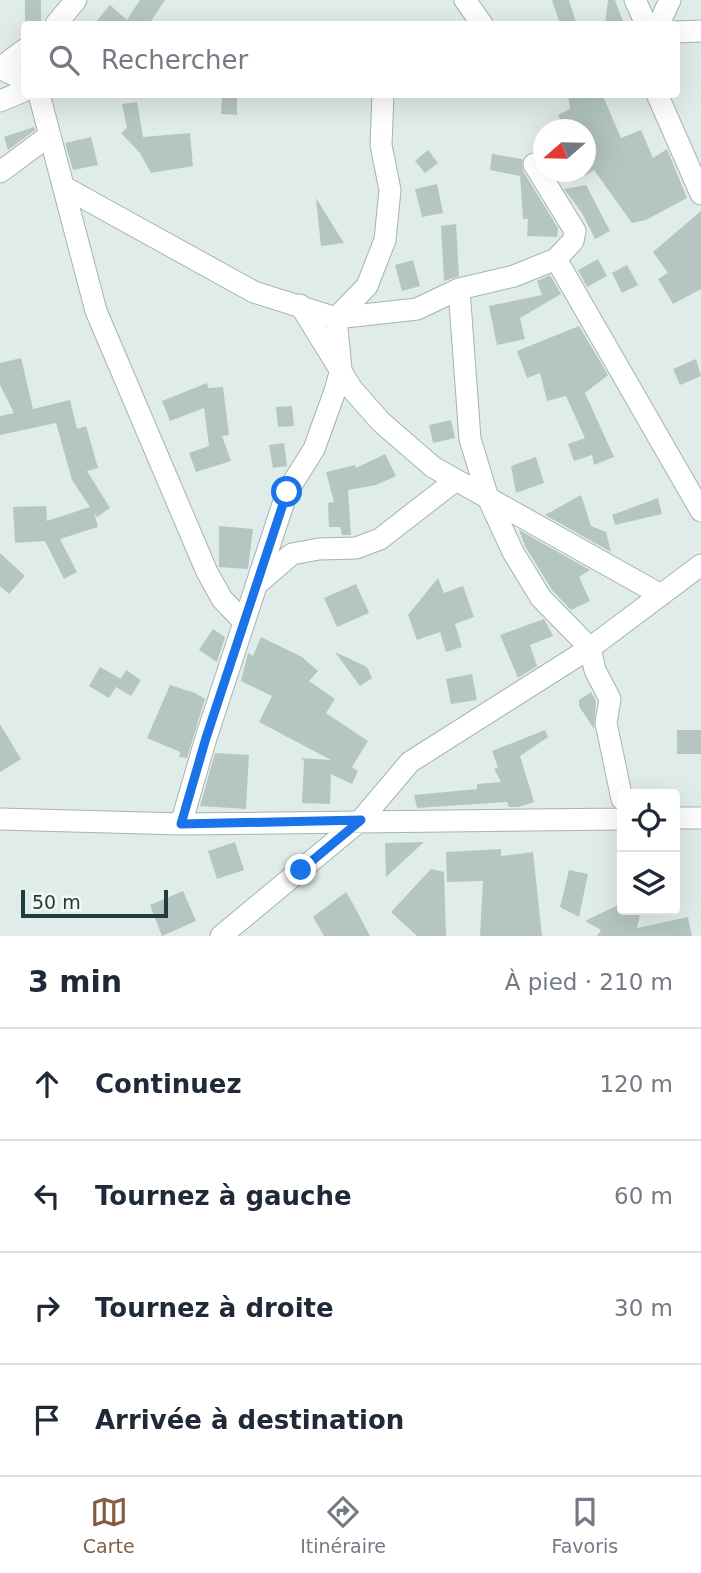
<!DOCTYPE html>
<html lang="fr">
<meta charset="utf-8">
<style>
body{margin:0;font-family:"DejaVu Sans",sans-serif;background:#f2f2f3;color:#1f2937}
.controls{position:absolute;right:21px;bottom:21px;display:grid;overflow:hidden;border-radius:7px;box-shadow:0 7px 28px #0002}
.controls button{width:63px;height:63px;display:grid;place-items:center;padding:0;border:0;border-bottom:2px solid #e0e1e3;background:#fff;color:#1f2937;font:35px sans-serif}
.compass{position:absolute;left:533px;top:119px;width:63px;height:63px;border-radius:50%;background:#fff;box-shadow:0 7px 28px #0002;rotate:250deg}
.scale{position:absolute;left:21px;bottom:18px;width:147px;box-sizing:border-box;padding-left:7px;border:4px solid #203c3b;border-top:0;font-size:19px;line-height:24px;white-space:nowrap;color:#203c3b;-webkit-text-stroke:5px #f1f8f6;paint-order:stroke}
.stop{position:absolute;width:21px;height:21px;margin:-16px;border:5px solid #1a73e8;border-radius:50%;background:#fff}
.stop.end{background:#1a73e8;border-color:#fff;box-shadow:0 2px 7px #0008}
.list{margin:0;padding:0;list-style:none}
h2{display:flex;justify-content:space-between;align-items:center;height:91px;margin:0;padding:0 28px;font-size:30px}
h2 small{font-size:23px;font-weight:400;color:#747a83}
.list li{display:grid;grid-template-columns:46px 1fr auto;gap:21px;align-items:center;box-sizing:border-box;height:112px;padding:0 28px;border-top:2px solid #e0e1e3}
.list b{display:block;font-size:26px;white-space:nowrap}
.list em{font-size:23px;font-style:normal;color:#747a83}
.icon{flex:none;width:38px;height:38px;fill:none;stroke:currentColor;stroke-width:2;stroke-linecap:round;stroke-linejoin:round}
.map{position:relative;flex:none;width:701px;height:936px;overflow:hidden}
.search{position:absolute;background:#fff;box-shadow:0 7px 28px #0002;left:21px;right:21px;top:21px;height:77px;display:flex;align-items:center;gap:18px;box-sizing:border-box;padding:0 24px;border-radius:7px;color:#747a83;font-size:26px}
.sheet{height:539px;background:#fff}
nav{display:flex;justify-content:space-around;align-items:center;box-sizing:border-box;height:98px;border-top:2px solid #e0e1e3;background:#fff;font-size:19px;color:#747a83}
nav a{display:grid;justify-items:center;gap:4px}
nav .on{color:#805d44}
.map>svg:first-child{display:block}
</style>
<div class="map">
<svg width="701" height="936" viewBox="0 0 701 936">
<rect width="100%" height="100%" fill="#e0ece9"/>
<!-- building -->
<path fill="#b5c6c2" d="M 25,0 L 41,0 L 41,24 L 25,24 Z
M 140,0 L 165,0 L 149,24 L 94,24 L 110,5 L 127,20 Z
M 552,0 L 569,0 L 576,22 L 560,24 Z
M 608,0 L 615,0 L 624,24 L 605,24 Z
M 222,94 L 237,94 L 237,115 L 221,114 Z
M 568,94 L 602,94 L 621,138 L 641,130 L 653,158 L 667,149 L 687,198 L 646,220 L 632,223 L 594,170 L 585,176 L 585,130 L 565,130 L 558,115 L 570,109 Z
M 137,102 L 143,137 L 190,133 L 193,166 L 151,173 L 140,153 L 121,133 L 127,128 L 122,104 Z
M 34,127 L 35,130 L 8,150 L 4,137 Z
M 91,137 L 98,165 L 73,170 L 65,143 Z
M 428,150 L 438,163 L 425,173 L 415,161 Z
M 492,154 L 522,159 L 523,171 L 558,228 L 557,237 L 527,236 L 528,219 L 523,219 L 520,176 L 490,170 Z
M 437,184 L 443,213 L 422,217 L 415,189 Z
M 586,185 L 610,231 L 595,239 L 582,213 L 564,189 Z
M 316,198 L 337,232 L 344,243 L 321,246 Z
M 701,211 L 701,289 L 673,304 L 658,279 L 668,273 L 653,252 Z
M 456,224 L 459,276 L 444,281 L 441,226 Z
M 598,259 L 607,276 L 587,287 L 578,270 Z
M 413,260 L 420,286 L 402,291 L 395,265 Z
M 627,265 L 638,285 L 622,293 L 612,273 Z
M 550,275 L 561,294 L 520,318 L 525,339 L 497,345 L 489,306 L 542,295 L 537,281 Z
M 579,326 L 608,375 L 585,393 L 614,457 L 594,465 L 592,455 L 574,461 L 568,444 L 585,438 L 566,396 L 547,401 L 540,373 L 527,378 L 517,351 Z
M 21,358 L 33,409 L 70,400 L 77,429 L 86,426 L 98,468 L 87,471 L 110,508 L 97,517 L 94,513 L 98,527 L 60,539 L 77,572 L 64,579 L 45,541 L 15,543 L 13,507 L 46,506 L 47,521 L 90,507 L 72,480 L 56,423 L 0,435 L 0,416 L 14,413 L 0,385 L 0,363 Z
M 696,359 L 701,376 L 680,385 L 673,369 Z
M 207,383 L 208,388 L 223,387 L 229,435 L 222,436 L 231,461 L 196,472 L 189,453 L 209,446 L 204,408 L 170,421 L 162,401 Z
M 292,406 L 294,426 L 278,427 L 276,407 Z
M 451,420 L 455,438 L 433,443 L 429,425 Z
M 284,443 L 287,466 L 273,468 L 269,445 Z
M 385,454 L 396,476 L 376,485 L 348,490 L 351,535 L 342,535 L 340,527 L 329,527 L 328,503 L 334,502 L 326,472 L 355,465 L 356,468 Z
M 536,457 L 544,483 L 516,493 L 511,466 Z
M 581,495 L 591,526 L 606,532 L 611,552 L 545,515 Z
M 658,498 L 662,514 L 615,525 L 612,515 Z
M 219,526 L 253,529 L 248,569 L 219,567 Z
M 519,530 L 590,570 L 579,577 L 590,601 L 571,610 L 552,590 L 525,546 Z
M 0,553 L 25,576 L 9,594 L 0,586 Z
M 438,578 L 444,593 L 463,586 L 474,617 L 455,624 L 462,647 L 446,652 L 440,632 L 417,640 L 408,615 Z
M 356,584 L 369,613 L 337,627 L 324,598 Z
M 544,619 L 553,636 L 530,645 L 537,666 L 518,678 L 500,635 Z
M 213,629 L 225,637 L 217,662 L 199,650 Z
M 261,637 L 302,657 L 318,671 L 309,681 L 335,699 L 326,713 L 368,741 L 352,767 L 358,771 L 352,784 L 331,774 L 330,804 L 302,803 L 304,760 L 300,758 L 331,760 L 259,722 L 272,696 L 241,681 L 248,653 L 253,656 Z
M 335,652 L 367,667 L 372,678 L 360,686 Z
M 100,667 L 121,679 L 109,698 L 89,686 Z
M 126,670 L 141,680 L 131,696 L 116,687 Z
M 472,674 L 477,700 L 451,704 L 446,679 Z
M 170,685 L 195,693 L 205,699 L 187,758 L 179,757 L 180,752 L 147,738 Z
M 591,692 L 596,701 L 594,729 L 579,706 L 579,700 Z
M 0,724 L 21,759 L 0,772 Z
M 545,730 L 548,737 L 520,756 L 534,802 L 519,807 L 509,807 L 507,802 L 417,808 L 414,795 L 477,789 L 477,784 L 501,782 L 494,769 L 498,767 L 492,751 Z
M 677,730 L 701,730 L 701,754 L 677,754 Z
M 215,753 L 249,755 L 246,809 L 200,806 Z
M 235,842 L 244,870 L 217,879 L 208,851 Z
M 424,842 L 386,877 L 385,843 Z
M 501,849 L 501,856 L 533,852 L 542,936 L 480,936 L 483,881 L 447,882 L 446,852 Z
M 431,869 L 444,872 L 446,936 L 417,936 L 391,912 Z
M 569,870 L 588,874 L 579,917 L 560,907 Z
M 183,891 L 196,921 L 162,936 L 150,905 Z
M 346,892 L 352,902 L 370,936 L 324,936 L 313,917 Z
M 622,903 L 622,910 L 641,910 L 637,928 L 688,917 L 692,936 L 597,936 L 601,930 L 585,921 Z"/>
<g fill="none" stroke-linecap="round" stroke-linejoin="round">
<!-- minor casing -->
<g stroke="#a3b4b1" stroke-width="23">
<path id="minor" d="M 465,0 L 482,24
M 635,0 L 646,24
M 56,24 L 76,0
M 659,24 L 670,0
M 676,32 L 701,31
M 24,50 L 0,68 L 24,80
M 39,94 L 96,311 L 207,572 L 222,599 L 244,622
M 657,94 L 701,194
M 0,101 L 24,91
M 0,172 L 50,135
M 64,187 L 254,292 L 336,318 L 417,309 L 459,289 L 514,276 L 556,259 L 573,241 L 575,231 L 534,164
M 556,259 L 701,511
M 459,289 L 470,439 L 488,498 L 513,552 L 541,598 L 590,648 L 595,670 L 610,699 L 606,723 L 622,799
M 300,305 L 352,389 L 381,422 L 433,467 L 661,595
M 256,585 L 292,554 L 319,549 L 356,548 L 380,539 L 456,480
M 675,818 L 701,818
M 0,819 L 181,824 L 622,819
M 181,824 L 206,738 L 287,492 L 314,449 L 335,391 L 341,369 L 336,318 L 367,286 L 385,240 L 390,190 L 381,145 L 383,94
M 221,936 L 361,820 L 410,762 L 590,648 L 701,565"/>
</g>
<!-- minor -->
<use href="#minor" stroke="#fff" stroke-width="21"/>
</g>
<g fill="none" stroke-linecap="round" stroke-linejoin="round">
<!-- route -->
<path stroke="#1a73e8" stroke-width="9" d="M 287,492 L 206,738 L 181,824 L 361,820 L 301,870"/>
</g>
</svg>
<div class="controls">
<button><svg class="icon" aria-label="locate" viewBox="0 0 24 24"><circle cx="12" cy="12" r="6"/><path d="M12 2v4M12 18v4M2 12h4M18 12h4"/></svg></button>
<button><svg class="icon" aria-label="layers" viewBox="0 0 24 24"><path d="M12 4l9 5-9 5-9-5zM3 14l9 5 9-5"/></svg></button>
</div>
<svg class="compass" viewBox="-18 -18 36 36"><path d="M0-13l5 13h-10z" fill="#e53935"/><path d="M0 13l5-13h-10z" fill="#747a83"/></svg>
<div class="scale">50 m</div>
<div class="stop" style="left:287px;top:492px"></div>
<div class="stop end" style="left:301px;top:870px"></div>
<div class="search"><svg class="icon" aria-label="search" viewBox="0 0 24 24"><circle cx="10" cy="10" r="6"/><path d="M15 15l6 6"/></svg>Rechercher</div>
</div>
<section class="sheet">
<h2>3 min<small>À pied · 210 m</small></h2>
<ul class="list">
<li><svg class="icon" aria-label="ahead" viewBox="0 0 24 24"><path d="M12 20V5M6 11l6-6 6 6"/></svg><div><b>Continuez</b></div><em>120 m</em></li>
<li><svg class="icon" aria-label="left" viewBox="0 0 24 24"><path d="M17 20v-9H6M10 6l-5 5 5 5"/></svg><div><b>Tournez à gauche</b></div><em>60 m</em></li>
<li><svg class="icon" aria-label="right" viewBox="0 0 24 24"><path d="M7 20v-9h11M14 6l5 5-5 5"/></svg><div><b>Tournez à droite</b></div><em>30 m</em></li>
<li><svg class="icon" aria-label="arrive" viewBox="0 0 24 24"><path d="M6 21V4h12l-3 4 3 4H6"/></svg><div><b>Arrivée à destination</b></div></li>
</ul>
</section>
<nav>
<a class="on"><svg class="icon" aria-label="map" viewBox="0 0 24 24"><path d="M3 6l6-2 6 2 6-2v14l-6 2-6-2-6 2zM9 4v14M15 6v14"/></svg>Carte</a>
<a><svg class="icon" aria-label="directions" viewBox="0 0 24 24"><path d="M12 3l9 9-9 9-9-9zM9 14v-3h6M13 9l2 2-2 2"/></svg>Itinéraire</a>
<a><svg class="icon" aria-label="saved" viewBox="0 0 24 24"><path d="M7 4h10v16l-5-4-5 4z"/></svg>Favoris</a>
</nav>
